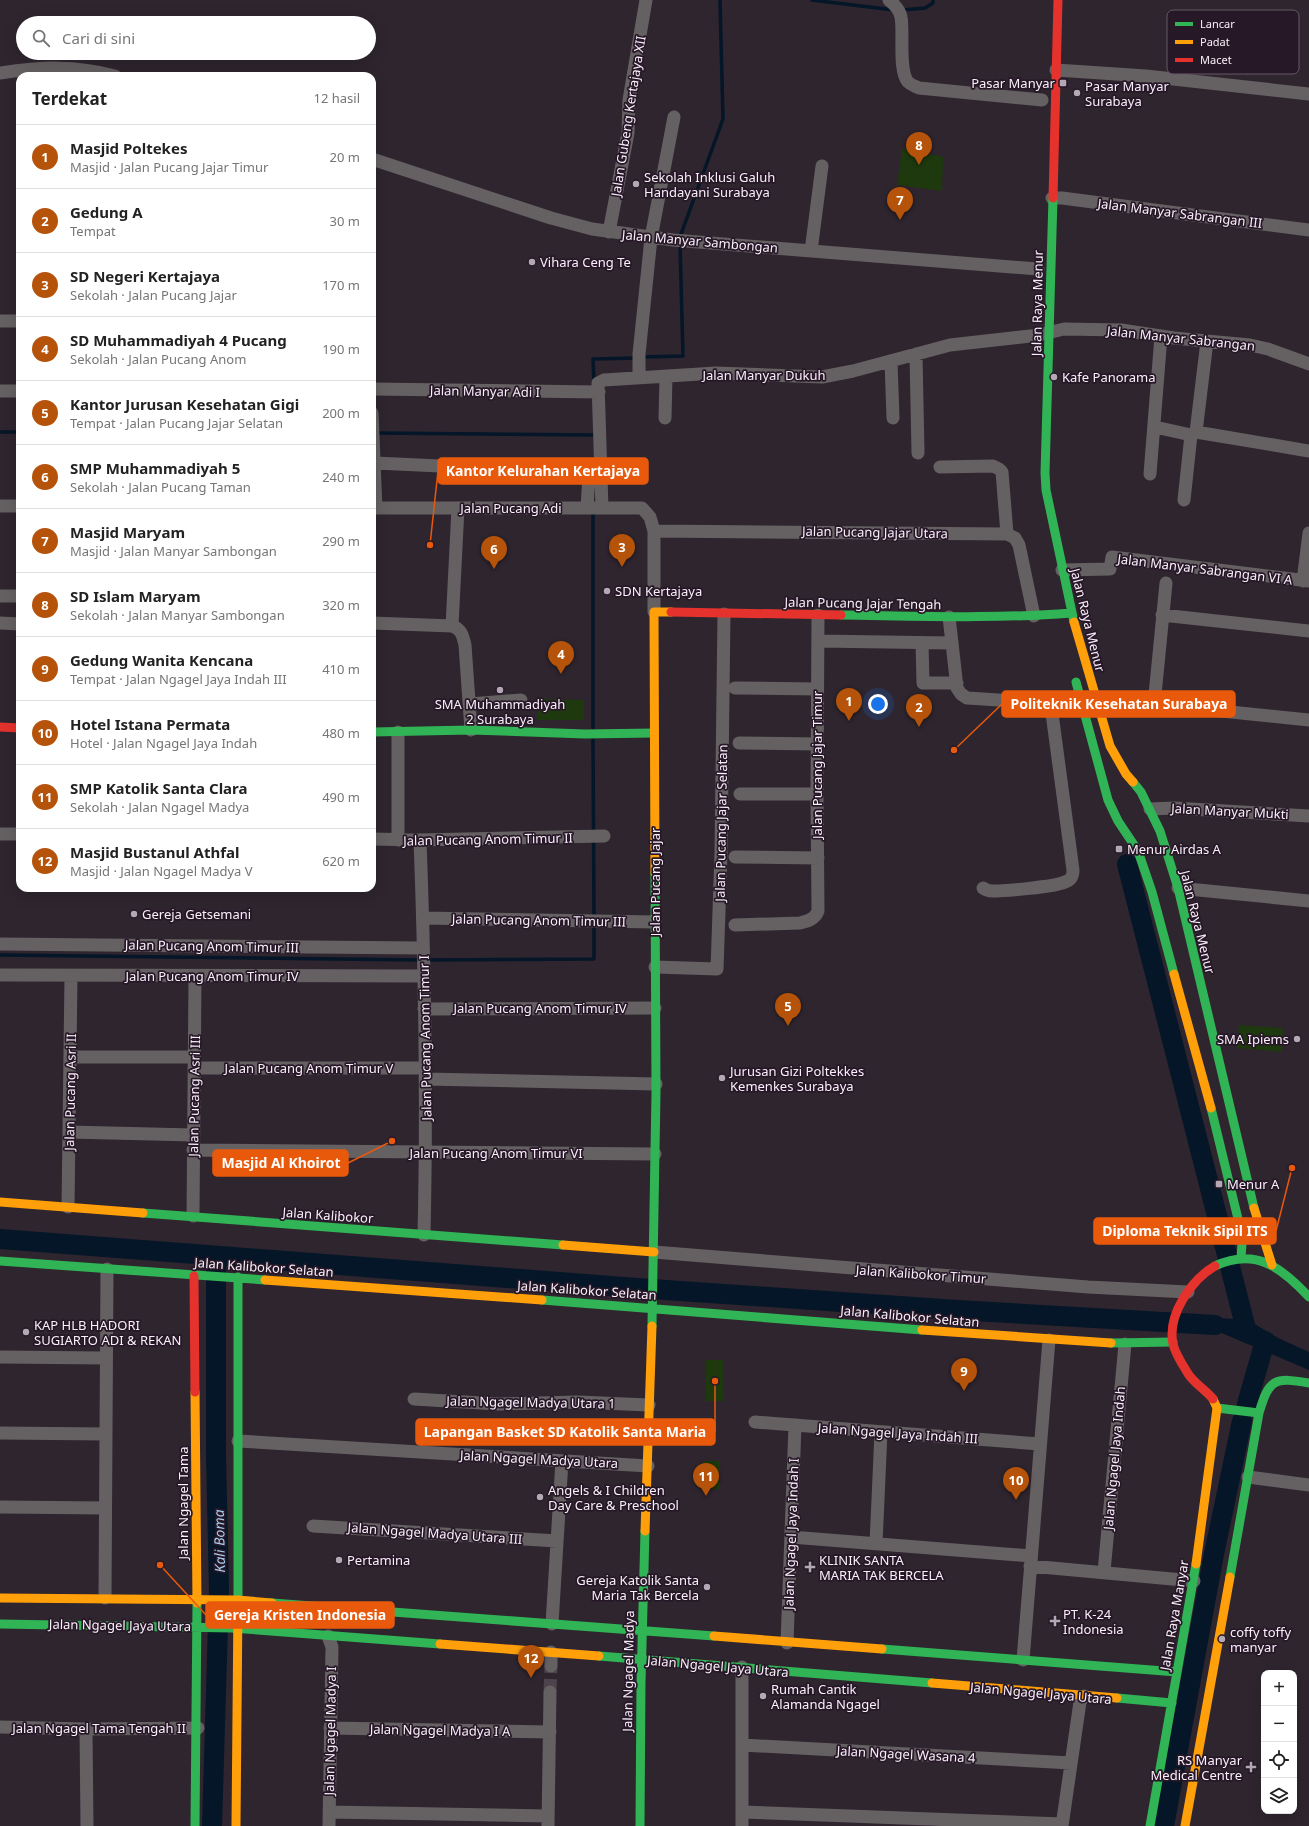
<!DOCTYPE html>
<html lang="id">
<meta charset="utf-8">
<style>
body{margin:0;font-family:"Noto Sans",sans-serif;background:#f6f6f6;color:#222}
.controls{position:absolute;right:12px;bottom:12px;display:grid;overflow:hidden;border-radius:8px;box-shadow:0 4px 16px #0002}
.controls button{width:36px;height:36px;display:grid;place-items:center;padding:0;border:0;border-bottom:1px solid #e0e0e0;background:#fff;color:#222;font:20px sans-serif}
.you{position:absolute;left:878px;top:704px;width:14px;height:14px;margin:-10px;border:3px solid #fff;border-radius:50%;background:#1a73e8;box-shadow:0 0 0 6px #1a73e833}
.badge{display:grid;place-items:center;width:26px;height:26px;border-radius:50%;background:#b45309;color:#fff;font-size:13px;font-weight:700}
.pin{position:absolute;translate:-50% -33px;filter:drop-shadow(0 1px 2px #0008)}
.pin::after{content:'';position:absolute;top:21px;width:14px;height:12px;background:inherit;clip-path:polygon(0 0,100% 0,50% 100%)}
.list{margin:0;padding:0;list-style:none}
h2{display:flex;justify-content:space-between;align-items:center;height:52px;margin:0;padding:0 16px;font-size:17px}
h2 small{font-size:13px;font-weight:400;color:#767676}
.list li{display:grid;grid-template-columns:26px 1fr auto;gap:12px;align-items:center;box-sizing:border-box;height:64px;padding:0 16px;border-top:1px solid #e0e0e0}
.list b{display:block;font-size:15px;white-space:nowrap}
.list p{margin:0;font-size:13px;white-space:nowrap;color:#767676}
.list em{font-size:13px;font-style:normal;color:#767676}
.icon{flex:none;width:22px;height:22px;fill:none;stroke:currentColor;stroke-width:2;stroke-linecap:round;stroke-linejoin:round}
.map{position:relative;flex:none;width:1309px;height:1826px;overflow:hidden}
.search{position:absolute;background:#fff;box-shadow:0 4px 16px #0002;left:16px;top:16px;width:360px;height:44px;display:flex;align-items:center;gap:10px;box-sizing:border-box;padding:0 14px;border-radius:22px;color:#767676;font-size:15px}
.panel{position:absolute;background:#fff;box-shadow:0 4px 16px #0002;left:16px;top:72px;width:360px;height:820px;border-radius:12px}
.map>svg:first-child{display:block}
</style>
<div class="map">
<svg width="1309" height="1826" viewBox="0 0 1309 1826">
<rect width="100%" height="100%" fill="#2e252e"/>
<!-- green -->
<path fill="#1e390d" d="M 902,149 L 943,157 L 942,191 L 897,185 Z
M 537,699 L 584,700 L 584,720 L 537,720 Z
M 1239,1025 L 1283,1028 L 1282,1052 L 1237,1048 Z
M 706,1360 L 723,1360 L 724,1401 L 706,1401 Z
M 703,1461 L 720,1461 L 720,1489 L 703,1489 Z"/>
<!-- water -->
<path fill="#041627" d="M 1187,1317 L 1238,1319 L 1253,1323 L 1278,1338 L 1309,1352 L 1309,1370 L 1217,1331 L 1187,1330 Z"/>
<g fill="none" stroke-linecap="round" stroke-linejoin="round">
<!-- stream -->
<path stroke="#041627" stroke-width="3.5" d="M 812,0 L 894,10
M 902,10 L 925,8 L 933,3 L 933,0
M 680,237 L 723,119 L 720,0
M 642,357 L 683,356 L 680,243
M 594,382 L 593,359 L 636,358
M 0,432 L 20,432
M 375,433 L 596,435
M 593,728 L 593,510
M 593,740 L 594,918
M 0,955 L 421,960
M 427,960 L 594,959 L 594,924"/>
<!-- river -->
<path stroke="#041627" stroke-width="20" d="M 1127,864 L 1247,1333
M 0,1239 L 637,1288 L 957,1310 L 1215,1325
M 1247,1404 L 1265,1341
M 212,1826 L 219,1590 L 216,1456 L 216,1258
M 1164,1826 L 1214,1554 L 1242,1421"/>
<!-- street-tunnel -->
<path stroke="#4d434d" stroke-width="13" stroke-dasharray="13 6" stroke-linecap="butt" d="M 550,1692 L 551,1666"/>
<!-- street -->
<path stroke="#656062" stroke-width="13" d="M 889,0 C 895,5 900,10 901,17 C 904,32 898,71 908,82 C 911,85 915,86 919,88 L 1042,100
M 1056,70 L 1146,76 L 1309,94
M 0,73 C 40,67 75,65 115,76
M 372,159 L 551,218 L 592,229 L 673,240 L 1038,269
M 1052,198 L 1062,198 L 1309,230
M 609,232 L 628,133 L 629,100 L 646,0
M 811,251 L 822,166
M 0,321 L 20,321
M 916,354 L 918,453
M 891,361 L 893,418
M 639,378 L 639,354 L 651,238 L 674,117
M 372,389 L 599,392
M 0,391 L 20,391
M 372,413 L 376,508
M 665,418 L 666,377
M 1155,427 L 1191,435 L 1196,432 L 1309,451
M 1196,432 L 1207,341
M 375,463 L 588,473 L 589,475 L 587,508
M 940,467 L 993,466 L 999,469 L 1002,472 L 1007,534
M 1150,474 L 1161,336
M 1184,500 L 1191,435
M 0,506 L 20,506
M 372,508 L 642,508 L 650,517 L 654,531 L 654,612
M 602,508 L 598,383 L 604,380 L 716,373 L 822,377 L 853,371 L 950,345 L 1039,335 L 1064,329 L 1121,330 L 1174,338 L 1250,345 L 1268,349 L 1309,364
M 654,531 L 1007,534 L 1015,538 L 1019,545 L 1034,616
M 1062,570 L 1110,569 L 1112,557 L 1309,581
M 1303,581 L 1309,533
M 0,596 L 20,596
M 1162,615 L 1309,631
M 0,623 L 20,624
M 372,623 L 452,626 C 462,629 463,637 465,645 L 471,730
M 452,626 L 458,508
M 818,641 L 952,643 L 949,617
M 922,643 L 923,683 L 957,683
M 952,643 L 957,688 L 961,694 L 967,698 L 1045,703 L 1051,706 L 1073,870 C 1073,877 1071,880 1065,882 C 1054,887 1005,891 992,891 C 989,891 986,890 983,888
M 735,688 L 817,689
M 1095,698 L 1309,720
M 470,704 L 521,700
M 1154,705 L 1166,583
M 398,732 L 398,840
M 739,743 L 817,744
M 740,794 L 817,794
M 1150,809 L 1174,808 L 1309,816
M 0,834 L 20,834
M 372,839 L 420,840 L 604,836
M 420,840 C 425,972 427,1104 424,1235
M 735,857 L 818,858
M 1178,888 L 1309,901
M 423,918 L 655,922
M 735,925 L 800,923 C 808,921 815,919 818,911 L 817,794 L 818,615
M 0,944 L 423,948
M 655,967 L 717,969 L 721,853 L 724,614
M 0,975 L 424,976
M 424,1009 L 655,1008
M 70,1057 L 194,1057
M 194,1068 L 425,1068
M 425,1079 L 656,1084
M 69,1132 L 193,1135
M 193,1150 L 655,1154
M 68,1207 L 71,976
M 193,1216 L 195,977
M 654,1252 L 1088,1287 L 1188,1292
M 0,1357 L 106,1358
M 414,1399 L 498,1404 L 578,1402 L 649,1405
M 755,1422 L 1040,1444
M 0,1433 L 106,1434
M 238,1441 L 648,1466
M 1248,1477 L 1309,1485
M 0,1507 L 105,1508
M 313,1526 L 557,1541
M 791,1537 L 1031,1556
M 876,1544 L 881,1432
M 1030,1566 L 1194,1581
M 1104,1572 L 1125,1344
M 105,1598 L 107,1269
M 552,1624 L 562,1461
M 328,1636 L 332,1647 L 329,1826
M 787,1643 L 795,1425
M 1023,1660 L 1049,1340
M 551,1666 L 551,1652
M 0,1727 L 86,1729 L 198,1728
M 330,1728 L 550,1732
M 86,1729 L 87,1826
M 742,1745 L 1071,1763
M 329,1812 L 548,1816
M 742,1812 L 1062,1824
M 548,1826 L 550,1692
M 742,1826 L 742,1667
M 1062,1826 L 1080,1702 L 1084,1696"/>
<!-- fast -->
<path stroke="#30b455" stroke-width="9" d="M 1053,198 L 1045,473 L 1046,490 L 1074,622
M 841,615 C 918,616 995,619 1071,613
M 1076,682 L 1108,800 L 1118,821 L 1138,851 L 1152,892 L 1174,974
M 372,732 L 471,730 L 585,734 L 654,733
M 1133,782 L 1141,792 L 1160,831 L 1178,888 L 1254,1208
M 1211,1108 L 1240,1227 L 1242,1244 L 1241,1258
M 143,1213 L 563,1245
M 0,1261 L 265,1280
M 1215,1266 C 1256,1247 1282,1268 1309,1297
M 238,1277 L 238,1602
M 542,1300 L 922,1330
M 652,1326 L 656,1093 L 655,873
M 1111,1343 L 1173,1342
M 1217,1408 L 1259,1413
M 1230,1577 L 1259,1413 C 1269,1379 1274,1377 1309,1383
M 272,1603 L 714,1636
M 0,1624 L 232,1628 L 440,1644
M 882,1649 L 1177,1672
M 599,1656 L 932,1683
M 1117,1698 L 1172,1703
M 195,1826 L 197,1603
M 640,1826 L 641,1683 L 645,1531
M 1150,1826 L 1196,1564"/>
<!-- slow -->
<path stroke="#ff9f0a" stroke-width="9" d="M 1074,622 L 1110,746 L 1126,774 L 1133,782
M 655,873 L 654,612 L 671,612
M 1174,974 L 1211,1108
M 0,1202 L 143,1213
M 1254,1208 L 1272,1265
M 563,1245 L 654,1252
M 265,1280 L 542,1300
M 922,1330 L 1111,1343
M 195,1392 L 197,1603
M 645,1531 L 652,1326
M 1196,1564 L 1217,1408 L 1213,1399
M 0,1598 L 238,1600 L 272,1603
M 714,1636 L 882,1649
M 440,1644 L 599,1656
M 932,1683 L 1117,1698
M 236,1826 L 238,1602
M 1185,1826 L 1230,1577"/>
<!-- jam -->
<path stroke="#e5322d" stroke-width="9" d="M 1053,198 L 1058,0
M 671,612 L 841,615
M 0,727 L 20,728
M 194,1276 L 195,1392
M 1213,1399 C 1205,1389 1193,1383 1187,1372 C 1182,1364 1175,1353 1173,1344 C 1167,1315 1191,1280 1215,1266"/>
</g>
<!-- markers -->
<g fill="#b3a8b3" stroke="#271828" stroke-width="1.5">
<rect x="1059" y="79" width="8" height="8" rx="2"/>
<circle cx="1077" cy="93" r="4"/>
<circle cx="636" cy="184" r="4"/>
<circle cx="532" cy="262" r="4"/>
<circle cx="1054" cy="377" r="4"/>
<circle cx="607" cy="591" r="4"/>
<circle cx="500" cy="690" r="4"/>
<rect x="1115" y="845" width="8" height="8" rx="2"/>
<circle cx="134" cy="914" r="4"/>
<circle cx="1297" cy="1039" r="4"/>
<circle cx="722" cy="1078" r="4"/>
<rect x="1215" y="1180" width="8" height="8" rx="2"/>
<circle cx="26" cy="1332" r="4"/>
<circle cx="540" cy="1497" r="4"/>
<circle cx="339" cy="1560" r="4"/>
<path d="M808 1561h4v4h4v4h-4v4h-4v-4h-4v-4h4z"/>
<circle cx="707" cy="1587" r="4"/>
<path d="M1053 1615h4v4h4v4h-4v4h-4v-4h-4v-4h4z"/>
<circle cx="1222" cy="1639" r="4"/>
<circle cx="763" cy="1696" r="4"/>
<path d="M1249 1761h4v4h4v4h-4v4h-4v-4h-4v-4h4z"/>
</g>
<g text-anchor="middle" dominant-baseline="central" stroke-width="3.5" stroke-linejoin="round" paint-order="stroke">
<!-- poi labels -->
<g font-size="13" fill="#faeffa" stroke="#271828" text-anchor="start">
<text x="1055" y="83" text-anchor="end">Pasar Manyar</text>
<text x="1085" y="86">Pasar Manyar<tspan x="1085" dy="15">Surabaya</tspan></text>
<text x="644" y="177">Sekolah Inklusi Galuh<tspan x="644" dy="15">Handayani Surabaya</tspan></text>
<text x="540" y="262">Vihara Ceng Te</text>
<text x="1062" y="377">Kafe Panorama</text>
<text x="615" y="591">SDN Kertajaya</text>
<text x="500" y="704" text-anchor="middle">SMA Muhammadiyah<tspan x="500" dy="15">2 Surabaya</tspan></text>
<text x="1127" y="849">Menur Airdas A</text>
<text x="142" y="914">Gereja Getsemani</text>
<text x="1289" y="1039" text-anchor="end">SMA Ipiems</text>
<text x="730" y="1071">Jurusan Gizi Poltekkes<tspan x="730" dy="15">Kemenkes Surabaya</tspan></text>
<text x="1227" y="1184">Menur A</text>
<text x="34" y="1325">KAP HLB HADORI<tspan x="34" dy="15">SUGIARTO ADI &amp; REKAN</tspan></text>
<text x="548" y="1490">Angels &amp; I Children<tspan x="548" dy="15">Day Care &amp; Preschool</tspan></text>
<text x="347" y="1560">Pertamina</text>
<text x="819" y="1560">KLINIK SANTA<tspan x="819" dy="15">MARIA TAK BERCELA</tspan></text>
<text x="699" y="1580" text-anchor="end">Gereja Katolik Santa<tspan x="699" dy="15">Maria Tak Bercela</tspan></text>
<text x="1063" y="1614">PT. K-24<tspan x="1063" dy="15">Indonesia</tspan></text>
<text x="1230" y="1632">coffy toffy<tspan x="1230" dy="15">manyar</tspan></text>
<text x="771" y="1689">Rumah Cantik<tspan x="771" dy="15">Alamanda Ngagel</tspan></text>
<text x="1242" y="1760" text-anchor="end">RS Manyar<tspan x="1242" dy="15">Medical Centre</tspan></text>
</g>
<!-- street labels -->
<g font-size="13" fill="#faeffa" stroke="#271828">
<text transform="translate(628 116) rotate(-81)">Jalan Gubeng Kertajaya XII</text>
<text transform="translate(1180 213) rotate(7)">Jalan Manyar Sabrangan III</text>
<text transform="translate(700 241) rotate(5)">Jalan Manyar Sambongan</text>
<text transform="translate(1037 303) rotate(-89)">Jalan Raya Menur</text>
<text transform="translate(1181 338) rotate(6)">Jalan Manyar Sabrangan</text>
<text x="764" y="375">Jalan Manyar Dukuh</text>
<text transform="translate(485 391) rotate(1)">Jalan Manyar Adi I</text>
<text x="511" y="508">Jalan Pucang Adi</text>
<text transform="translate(875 532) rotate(1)">Jalan Pucang Jajar Utara</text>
<text transform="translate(1205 569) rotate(7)">Jalan Manyar Sabrangan VI A</text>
<text transform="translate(863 603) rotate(1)">Jalan Pucang Jajar Tengah</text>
<text transform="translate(1088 620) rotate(76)">Jalan Raya Menur</text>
<text transform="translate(817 765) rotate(-90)">Jalan Pucang Jajar Timur</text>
<text transform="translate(1230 811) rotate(3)">Jalan Manyar Mukti</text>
<text transform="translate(721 823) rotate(-89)">Jalan Pucang Jajar Selatan</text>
<text transform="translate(488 839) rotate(-1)">Jalan Pucang Anom Timur II</text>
<text transform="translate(655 882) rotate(-90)">Jalan Pucang Jajar</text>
<text transform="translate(539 920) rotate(1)">Jalan Pucang Anom Timur III</text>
<text transform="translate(1198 922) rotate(76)">Jalan Raya Menur</text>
<text transform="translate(212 946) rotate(1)">Jalan Pucang Anom Timur III</text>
<text x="212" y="976">Jalan Pucang Anom Timur IV</text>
<text x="540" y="1008">Jalan Pucang Anom Timur IV</text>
<text transform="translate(425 1038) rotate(-91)">Jalan Pucang Anom Timur I</text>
<text x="309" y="1068">Jalan Pucang Anom Timur V</text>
<text transform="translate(70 1092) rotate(-89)">Jalan Pucang Asri II</text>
<text transform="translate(194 1096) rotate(-89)">Jalan Pucang Asri III</text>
<text x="496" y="1153">Jalan Pucang Anom Timur VI</text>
<text transform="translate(328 1215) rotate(4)">Jalan Kalibokor</text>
<text transform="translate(264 1267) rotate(4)">Jalan Kalibokor Selatan</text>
<text transform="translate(921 1274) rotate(4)">Jalan Kalibokor Timur</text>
<text transform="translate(587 1290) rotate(4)">Jalan Kalibokor Selatan</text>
<text transform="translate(910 1316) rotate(5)">Jalan Kalibokor Selatan</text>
<text transform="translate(531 1402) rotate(1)">Jalan Ngagel Madya Utara 1</text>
<text transform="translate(898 1433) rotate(4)">Jalan Ngagel Jaya Indah III</text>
<text transform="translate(1114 1458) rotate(-85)">Jalan Ngagel Jaya Indah</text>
<text transform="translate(539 1459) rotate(3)">Jalan Ngagel Madya Utara</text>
<text transform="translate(183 1503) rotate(-90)">Jalan Ngagel Tama</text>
<text transform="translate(435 1533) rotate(4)">Jalan Ngagel Madya Utara III</text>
<text transform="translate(791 1534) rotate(-88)">Jalan Ngagel Jaya Indah I</text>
<text transform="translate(1174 1615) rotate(-80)">Jalan Raya Manyar</text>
<text transform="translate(120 1625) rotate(1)">Jalan Ngagel Jaya Utara</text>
<text transform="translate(718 1666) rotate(5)">Jalan Ngagel Jaya Utara</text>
<text transform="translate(628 1671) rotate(-89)">Jalan Ngagel Madya</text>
<text transform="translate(1041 1693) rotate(5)">Jalan Ngagel Jaya Utara</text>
<text x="99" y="1728">Jalan Ngagel Tama Tengah II</text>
<text transform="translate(440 1730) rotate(1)">Jalan Ngagel Madya I A</text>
<text transform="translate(330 1731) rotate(-89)">Jalan Ngagel Madya I</text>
<text transform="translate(906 1754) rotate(3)">Jalan Ngagel Wasana 4</text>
</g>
<!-- water labels -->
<g font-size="14" font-style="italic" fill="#aacff0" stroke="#271828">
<text transform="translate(219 1541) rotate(-91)">Kali Boma</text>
</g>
</g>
<!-- legend -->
<rect x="1167" y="10" width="132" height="64" rx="6" fill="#271828" stroke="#665867" stroke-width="1"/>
<rect x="1175" y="22" width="18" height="4" fill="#30b455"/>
<rect x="1175" y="40" width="18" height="4" fill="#ff9f0a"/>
<rect x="1175" y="58" width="18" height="4" fill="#e5322d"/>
<g font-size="11" fill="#faeffa">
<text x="1200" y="28">Lancar</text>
<text x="1200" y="46">Padat</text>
<text x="1200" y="64">Macet</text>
</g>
<!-- callouts -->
<path fill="none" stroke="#e8590c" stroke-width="1.5" d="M430 545L438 471M954 750L1002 704M392 1141L348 1163M1292 1168L1276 1231M715 1381L715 1432M160 1565L206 1615"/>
<g fill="#e8590c" stroke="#271828" stroke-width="1.5">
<circle cx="430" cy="545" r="4"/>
<circle cx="954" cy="750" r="4"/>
<circle cx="392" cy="1141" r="4"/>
<circle cx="1292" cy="1168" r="4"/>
<circle cx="715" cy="1381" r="4"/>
<circle cx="160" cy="1565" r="4"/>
</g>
<g fill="#e8590c" stroke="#e8590c" stroke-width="1.5">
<rect x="438" y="458" width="210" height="26" rx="4"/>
<rect x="1002" y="691" width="233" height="26" rx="4"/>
<rect x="213" y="1150" width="135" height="26" rx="4"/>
<rect x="1094" y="1218" width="182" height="26" rx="4"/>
<rect x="416" y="1419" width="299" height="26" rx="4"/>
<rect x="206" y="1602" width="188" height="26" rx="4"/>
</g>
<g font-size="14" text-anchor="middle" font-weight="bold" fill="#fff">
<text x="543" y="476">Kantor Kelurahan Kertajaya</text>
<text x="1119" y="709">Politeknik Kesehatan Surabaya</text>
<text x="281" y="1168">Masjid Al Khoirot</text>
<text x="1185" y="1236">Diploma Teknik Sipil ITS</text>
<text x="565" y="1437">Lapangan Basket SD Katolik Santa Maria</text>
<text x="300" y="1620">Gereja Kristen Indonesia</text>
</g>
</svg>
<div class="controls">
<button>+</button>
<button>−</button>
<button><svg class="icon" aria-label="locate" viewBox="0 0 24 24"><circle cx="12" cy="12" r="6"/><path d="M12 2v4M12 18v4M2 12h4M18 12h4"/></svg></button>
<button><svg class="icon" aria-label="layers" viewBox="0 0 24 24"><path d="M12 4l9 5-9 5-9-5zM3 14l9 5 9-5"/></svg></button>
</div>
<div class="you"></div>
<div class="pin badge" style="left:849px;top:721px">1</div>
<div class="pin badge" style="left:919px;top:727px">2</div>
<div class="pin badge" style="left:622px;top:567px">3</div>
<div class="pin badge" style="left:561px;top:674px">4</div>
<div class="pin badge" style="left:788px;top:1026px">5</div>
<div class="pin badge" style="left:494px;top:569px">6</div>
<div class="pin badge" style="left:900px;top:220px">7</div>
<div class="pin badge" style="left:919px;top:165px">8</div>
<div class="pin badge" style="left:964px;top:1391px">9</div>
<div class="pin badge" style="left:1016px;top:1500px">10</div>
<div class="pin badge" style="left:706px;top:1496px">11</div>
<div class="pin badge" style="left:531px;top:1678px">12</div>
<div class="search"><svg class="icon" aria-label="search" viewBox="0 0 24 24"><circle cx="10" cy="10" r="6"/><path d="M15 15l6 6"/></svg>Cari di sini</div>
<section class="panel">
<h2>Terdekat<small>12 hasil</small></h2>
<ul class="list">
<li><span class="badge">1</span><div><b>Masjid Poltekes</b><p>Masjid · Jalan Pucang Jajar Timur</p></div><em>20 m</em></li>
<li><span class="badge">2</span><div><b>Gedung A</b><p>Tempat</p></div><em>30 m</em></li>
<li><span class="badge">3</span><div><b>SD Negeri Kertajaya</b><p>Sekolah · Jalan Pucang Jajar</p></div><em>170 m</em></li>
<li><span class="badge">4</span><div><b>SD Muhammadiyah 4 Pucang</b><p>Sekolah · Jalan Pucang Anom</p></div><em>190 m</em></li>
<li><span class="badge">5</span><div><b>Kantor Jurusan Kesehatan Gigi</b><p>Tempat · Jalan Pucang Jajar Selatan</p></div><em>200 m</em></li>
<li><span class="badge">6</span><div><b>SMP Muhammadiyah 5</b><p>Sekolah · Jalan Pucang Taman</p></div><em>240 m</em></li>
<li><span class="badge">7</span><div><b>Masjid Maryam</b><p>Masjid · Jalan Manyar Sambongan</p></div><em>290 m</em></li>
<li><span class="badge">8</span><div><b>SD Islam Maryam</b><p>Sekolah · Jalan Manyar Sambongan</p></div><em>320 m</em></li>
<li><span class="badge">9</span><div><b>Gedung Wanita Kencana</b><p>Tempat · Jalan Ngagel Jaya Indah III</p></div><em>410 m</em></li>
<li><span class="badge">10</span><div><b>Hotel Istana Permata</b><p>Hotel · Jalan Ngagel Jaya Indah</p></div><em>480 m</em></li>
<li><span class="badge">11</span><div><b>SMP Katolik Santa Clara</b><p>Sekolah · Jalan Ngagel Madya</p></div><em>490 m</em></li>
<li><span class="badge">12</span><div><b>Masjid Bustanul Athfal</b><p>Masjid · Jalan Ngagel Madya V</p></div><em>620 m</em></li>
</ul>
</section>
</div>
